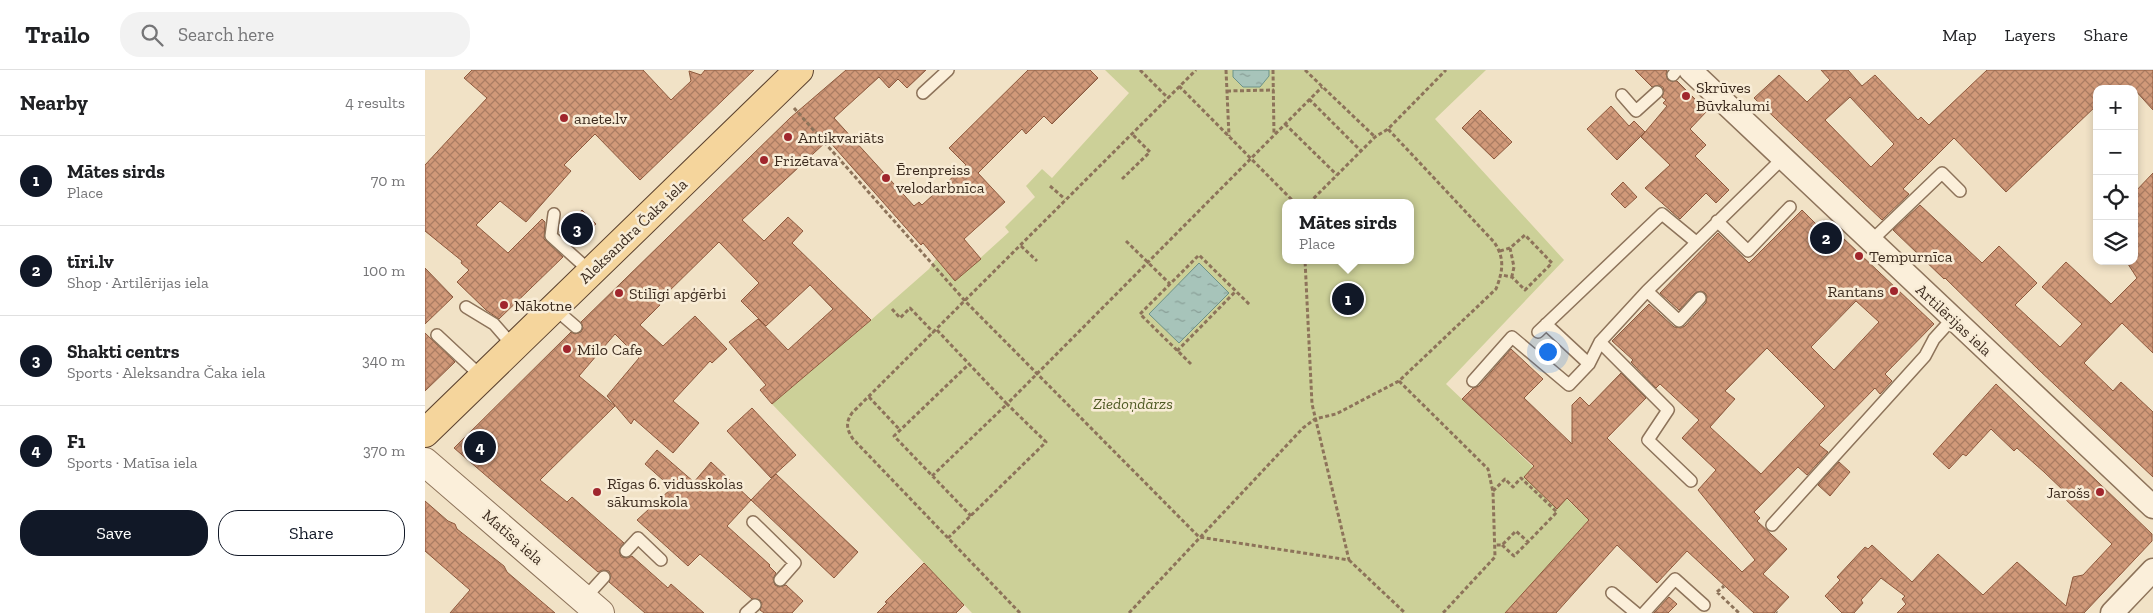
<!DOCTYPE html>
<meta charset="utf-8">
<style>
body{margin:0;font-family:"Zilla Slab",serif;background:#f2f2f2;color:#202124}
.controls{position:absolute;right:15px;top:15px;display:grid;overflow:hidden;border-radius:10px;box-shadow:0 2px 8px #0003}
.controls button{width:45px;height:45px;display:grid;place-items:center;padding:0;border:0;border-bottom:1px solid #e0e0e0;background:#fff;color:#202124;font:25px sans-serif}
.you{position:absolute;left:1122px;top:281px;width:18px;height:18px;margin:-12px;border:4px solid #fff;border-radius:50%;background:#1a73e8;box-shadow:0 0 0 8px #1a73e833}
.badge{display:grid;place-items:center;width:32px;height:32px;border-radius:50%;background:#111827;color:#fff;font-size:16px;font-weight:700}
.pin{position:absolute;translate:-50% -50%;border:2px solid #fff;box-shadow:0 1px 5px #0006}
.popup{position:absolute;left:857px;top:129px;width:132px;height:65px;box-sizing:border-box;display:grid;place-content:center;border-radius:10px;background:#fff;filter:drop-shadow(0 1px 4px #0005);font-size:16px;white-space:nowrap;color:#757577}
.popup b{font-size:19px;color:#202124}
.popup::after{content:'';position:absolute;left:50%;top:100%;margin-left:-10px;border:10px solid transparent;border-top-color:#fff}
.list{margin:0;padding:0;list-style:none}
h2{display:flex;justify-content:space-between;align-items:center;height:65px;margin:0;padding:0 20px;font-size:21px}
h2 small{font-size:16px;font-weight:400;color:#757577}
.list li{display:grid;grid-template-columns:32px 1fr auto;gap:15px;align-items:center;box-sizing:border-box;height:90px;padding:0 20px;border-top:1px solid #e0e0e0}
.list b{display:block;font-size:19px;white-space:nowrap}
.list p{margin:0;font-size:16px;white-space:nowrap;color:#757577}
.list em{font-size:16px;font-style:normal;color:#757577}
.actions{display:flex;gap:10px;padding:15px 20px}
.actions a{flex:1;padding:11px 0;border:1px solid #111827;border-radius:20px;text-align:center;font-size:18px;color:#111827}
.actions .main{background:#111827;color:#fff}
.icon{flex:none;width:28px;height:28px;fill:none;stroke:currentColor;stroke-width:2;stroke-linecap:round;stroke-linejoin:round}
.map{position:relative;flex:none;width:1728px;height:543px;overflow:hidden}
header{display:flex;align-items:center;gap:30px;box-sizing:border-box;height:70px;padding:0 25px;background:#fff;border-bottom:1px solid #e0e0e0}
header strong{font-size:24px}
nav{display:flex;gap:28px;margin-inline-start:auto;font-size:18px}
.search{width:350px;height:45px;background:#f2f2f2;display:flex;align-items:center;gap:12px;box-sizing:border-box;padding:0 18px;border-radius:20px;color:#757577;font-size:19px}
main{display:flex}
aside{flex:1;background:#fff}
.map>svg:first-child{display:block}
</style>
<header>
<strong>Trailo</strong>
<div class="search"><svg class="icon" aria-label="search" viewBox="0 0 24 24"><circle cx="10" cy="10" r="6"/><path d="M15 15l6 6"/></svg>Search here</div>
<nav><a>Map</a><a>Layers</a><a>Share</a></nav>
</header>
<main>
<aside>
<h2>Nearby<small>4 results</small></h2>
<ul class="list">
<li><span class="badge">1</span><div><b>Mātes sirds</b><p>Place</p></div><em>70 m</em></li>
<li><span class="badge">2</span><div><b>tīri.lv</b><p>Shop · Artilērijas iela</p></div><em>100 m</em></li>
<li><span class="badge">3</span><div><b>Shakti centrs</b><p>Sports · Aleksandra Čaka iela</p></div><em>340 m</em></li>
<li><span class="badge">4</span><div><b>F1</b><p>Sports · Matīsa iela</p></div><em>370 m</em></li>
</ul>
<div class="actions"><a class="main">Save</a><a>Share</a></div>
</aside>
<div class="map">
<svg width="1728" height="543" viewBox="0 0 1728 543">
<defs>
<pattern id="water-ripples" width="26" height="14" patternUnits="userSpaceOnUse" patternTransform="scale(1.25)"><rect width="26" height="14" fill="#a7c4ba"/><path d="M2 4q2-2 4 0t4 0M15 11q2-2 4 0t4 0" fill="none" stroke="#899f97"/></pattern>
<pattern id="building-cross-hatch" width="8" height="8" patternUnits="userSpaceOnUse" patternTransform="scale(1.25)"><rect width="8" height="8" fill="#d19979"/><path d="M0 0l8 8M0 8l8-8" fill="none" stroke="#ab7d63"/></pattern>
</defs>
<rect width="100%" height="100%" fill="#f1e2c6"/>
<!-- green -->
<path fill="#ccd098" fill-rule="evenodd" d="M 680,0 L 1061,0 L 1010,49 L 1139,190 L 1021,314 L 1164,450 L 1080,543 L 547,543 L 347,334 L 446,250 L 504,199 L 511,189 L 530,211 L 584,162 L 580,157 L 610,127 L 601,116 L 617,99 L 627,108 L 704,23 ZM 860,133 L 986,133 L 986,190 L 860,190 Z"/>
<!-- water -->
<path fill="url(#water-ripples)" stroke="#6d9388" d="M 808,0 L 844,0 L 844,6 L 835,17 L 818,17 L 808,7 Z
M 774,193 L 804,223 L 754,273 L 724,244 Z"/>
<!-- building -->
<path fill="url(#building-cross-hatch)" stroke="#8e5a3e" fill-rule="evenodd" d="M 47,0 L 218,0 L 246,30 L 266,11 L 264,1 L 276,5 L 280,0 L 329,0 L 215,110 L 170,64 L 139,95 L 146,101 L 101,152 L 75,131 L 51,155 L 83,183 L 117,149 L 120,152 L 119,169 L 138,187 L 74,249 L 61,240 L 32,212 L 44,200 L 36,193 L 37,191 L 0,161 L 0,95 L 62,28 L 39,8 Z
M 421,0 L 501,0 L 482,18 L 473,9 L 464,18 L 454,7 L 409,48 L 489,136 L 494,132 L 497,135 L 541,95 L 524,78 L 603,0 L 665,0 L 673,8 L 627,54 L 619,46 L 601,64 L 597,59 L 553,103 L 580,132 L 539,169 L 556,189 L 530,211 L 498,173 L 496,175 L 403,70 L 317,150 L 339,171 L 363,147 L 378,161 L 367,173 L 446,250 L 347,334 L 335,320 L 341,315 L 304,272 L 333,249 L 363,280 L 408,239 L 385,215 L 341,256 L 316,231 L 334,213 L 294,172 L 233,232 L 235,235 L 215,255 L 238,276 L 270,246 L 302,279 L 287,293 L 285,291 L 248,331 L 274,353 L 248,383 L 209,349 L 206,354 L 182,326 L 214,288 L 190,264 L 154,306 L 190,336 L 115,410 L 142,432 L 147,427 L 199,473 L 194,480 L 196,487 L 203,488 L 207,486 L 243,518 L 246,514 L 279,543 L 220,543 L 184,512 L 186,505 L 184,501 L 177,500 L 173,502 L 29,378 L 146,262 L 150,264 L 156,262 L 158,258 L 156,252 L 365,48 Z
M 1210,0 L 1242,0 L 1241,4 L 1243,10 L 1252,11 L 1282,41 L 1265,59 L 1281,75 L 1270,86 L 1304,120 L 1291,133 L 1281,123 L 1255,149 L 1220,118 L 1245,95 L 1216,67 L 1242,36 L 1238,33 L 1241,30 L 1237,27 L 1239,21 L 1238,17 L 1234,15 L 1227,17 Z
M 1396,0 L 1423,0 L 1437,16 L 1450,5 L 1493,50 L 1496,47 L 1504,55 L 1562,0 L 1728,0 L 1728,40 L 1709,19 L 1672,19 L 1672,35 L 1581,122 L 1529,68 L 1478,119 L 1484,124 L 1457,150 L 1329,28 L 1354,5 L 1382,32 L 1405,10 ZM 1425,27 L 1469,74 L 1446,97 L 1400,50 Z
M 1186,36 L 1204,56 L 1209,51 L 1220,62 L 1192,90 L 1162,59 Z
M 1055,40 L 1087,72 L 1069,89 L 1037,58 Z
M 1728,103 L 1728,283 L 1697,253 L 1659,293 L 1688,321 L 1696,312 L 1728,342 L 1728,407 L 1614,300 L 1520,208 L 1519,209 L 1468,160 L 1495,135 L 1557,193 L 1574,176 L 1612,213 L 1590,235 L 1635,277 L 1657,254 L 1617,217 L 1641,192 L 1686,234 L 1712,208 L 1701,191 L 1709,191 L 1709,123 Z
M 1198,112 L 1212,127 L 1200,138 L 1186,124 Z
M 157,140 L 171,154 L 148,176 L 134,162 Z
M 1377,140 L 1393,156 L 1399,150 L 1509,254 L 1460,304 L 1467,311 L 1455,324 L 1450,318 L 1394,375 L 1403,382 L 1382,405 L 1373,397 L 1329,442 L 1335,448 L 1332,451 L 1362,479 L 1338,504 L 1364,527 L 1349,543 L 1329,543 L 1262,481 L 1232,513 L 1192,475 L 1131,543 L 1080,543 L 1164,450 L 1142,428 L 1132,439 L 1099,407 L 1109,396 L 1037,329 L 1048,318 L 1054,316 L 1086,279 L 1118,309 L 1099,328 L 1147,374 L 1147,335 L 1155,327 L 1164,336 L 1196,303 L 1221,328 L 1182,368 L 1317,502 L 1330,490 L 1273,420 L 1291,400 L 1257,368 L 1274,350 L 1235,314 L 1231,318 L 1206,292 L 1208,290 L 1187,271 L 1224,234 L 1249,257 L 1256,258 L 1260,256 L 1281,233 L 1282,226 L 1280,223 L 1276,221 L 1270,223 L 1254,240 L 1235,223 L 1293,163 L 1324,193 ZM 1431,231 L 1454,252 L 1409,300 L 1386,277 ZM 1342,278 L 1400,336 L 1336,404 L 1285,357 L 1310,329 L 1300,321 Z
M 0,198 L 28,227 L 0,254 Z
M 0,263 L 30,292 L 0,321 Z
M 1571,314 L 1727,464 L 1727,471 L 1659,543 L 1472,543 L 1481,534 L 1477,529 L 1480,526 L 1456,508 L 1436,530 L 1438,533 L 1429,543 L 1417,543 L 1400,526 L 1415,510 L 1412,507 L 1440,477 L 1443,479 L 1447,475 L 1487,512 L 1513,484 L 1558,525 L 1592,492 L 1641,536 L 1648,507 L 1658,505 L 1687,474 L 1637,426 L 1640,422 L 1619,402 L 1592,378 L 1589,381 L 1566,359 L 1541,386 L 1538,384 L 1524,399 L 1508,384 Z
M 327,338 L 371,385 L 346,408 L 302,361 Z
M 232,380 L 269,412 L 286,392 L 326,430 L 302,456 L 345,495 L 344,496 L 351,503 L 348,509 L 350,515 L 354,517 L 361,515 L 378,531 L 367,543 L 339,543 L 335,540 L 337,534 L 335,530 L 327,529 L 275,484 L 263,496 L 212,450 L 247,418 L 220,394 Z
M 1414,392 L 1425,402 L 1405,426 L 1393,415 Z
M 351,404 L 433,482 L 409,508 L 326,430 Z
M 0,431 L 23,451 L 30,454 L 32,459 L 79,496 L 82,502 L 130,543 L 25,543 L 45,520 L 0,481 Z
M 499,493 L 539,535 L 531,543 L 452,543 L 462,533 L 460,532 Z
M 1244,527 L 1252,534 L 1243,543 L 1229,543 Z"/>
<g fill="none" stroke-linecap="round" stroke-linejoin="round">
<!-- service casing -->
<g stroke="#8d735a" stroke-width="14">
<path id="service" d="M 1248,5 L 1252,0
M 498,23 L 523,0
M 1197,25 L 1211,41 L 1232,22
M 129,144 L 126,166 L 166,202
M 1292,151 L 1323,181 L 1365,137
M 1446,171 L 1517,103 L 1535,121
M 1222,221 L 1254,251 L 1275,228
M 41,237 L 69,254 L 89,277
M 129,238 L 151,257
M 1121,254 L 1164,294
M 1113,262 L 1237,144 L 1271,172
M 12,265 L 57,307
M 1175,272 L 1243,340 L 1223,370 L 1266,411
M 1048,311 L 1087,267 L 1144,315 L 1164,294 L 1175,272 L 1222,221 L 1358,88
M 328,452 L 370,493 L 355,510
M 1347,455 L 1500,286 L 1509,269 L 1528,248
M 201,481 L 213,468 L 236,490
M 1187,523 L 1211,543
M 159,529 L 179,507
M 321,543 L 330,535
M 1219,543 L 1250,509 L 1279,535"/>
</g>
<!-- minor casing -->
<g stroke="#8d735a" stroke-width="25">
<path id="minor" d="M 1265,0 L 1728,437
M 1687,543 L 1728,500"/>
</g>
<!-- tertiary casing -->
<g stroke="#8d735a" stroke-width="30">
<path id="tertiary" d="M 0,392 L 175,543"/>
</g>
<!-- primary casing -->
<g stroke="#5b412e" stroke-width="30">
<path id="primary" d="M 0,363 L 374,0"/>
</g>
<!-- path -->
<path stroke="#8d735a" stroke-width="3" stroke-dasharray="4 2.5" stroke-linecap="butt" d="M 715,0 L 743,28
M 801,0 L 804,66
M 848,0 L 849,65
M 880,0 L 950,67
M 754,16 L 870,133
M 802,21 L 849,20
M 884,29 L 936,81
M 369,38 L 541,232 L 774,467 L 924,490 L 887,334 L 880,190
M 860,54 L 912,105
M 697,109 L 725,82 L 707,64
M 625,116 L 640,129
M 884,133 L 950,67 L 963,59 L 1021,0
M 701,171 L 745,214
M 596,176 L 612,191
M 1085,178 L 1089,197 L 1087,206
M 1075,181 L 1085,178 L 1100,165 L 1127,193 L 1100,220 L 1087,207 L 1077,205
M 467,239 L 475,248 L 485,238 L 509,263
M 512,260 L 544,294
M 752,281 L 811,221
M 766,294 L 715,244 L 774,185 L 825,235
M 974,311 L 1063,399 L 1068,422 L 1070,487 L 1018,543
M 444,327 L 475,360
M 507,406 L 582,334 L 544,294 L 469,366 L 546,446
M 1068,421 L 1080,409 L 1088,417 L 1096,408 L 1132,442 L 1103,472 L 1091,461 L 1077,475 L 1070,475
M 523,468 L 621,372 L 582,334 L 897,17
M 1077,475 L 1089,486 L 1103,472
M 924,490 L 980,543
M 1292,522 L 1314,543
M 1292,522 L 1299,516
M 1351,542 L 1352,543
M 595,543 L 428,369 C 422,360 420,353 427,343 L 771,0
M 704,543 L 878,358 L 890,349 L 911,344 L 974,311 L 1071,219 C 1078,201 1080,188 1069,172 L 963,59"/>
<!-- service -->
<use href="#service" stroke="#fbefda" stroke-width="11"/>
<!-- minor -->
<use href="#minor" stroke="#fbefda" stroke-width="22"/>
<!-- tertiary -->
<use href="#tertiary" stroke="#fbefda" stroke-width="28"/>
<!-- primary -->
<use href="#primary" stroke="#f5d59c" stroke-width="28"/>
</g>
<!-- markers -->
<g fill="#a0262d" stroke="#f8ecd6" stroke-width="2">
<circle cx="1261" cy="26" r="5"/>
<circle cx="139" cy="48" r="5"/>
<circle cx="363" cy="67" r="5"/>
<circle cx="339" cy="90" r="5"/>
<circle cx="461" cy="108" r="5"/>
<circle cx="1434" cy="186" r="5"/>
<circle cx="1469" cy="221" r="5"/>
<circle cx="194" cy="223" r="5"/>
<circle cx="79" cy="235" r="5"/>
<circle cx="142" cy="279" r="5"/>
<circle cx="172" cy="422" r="5"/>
<circle cx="1675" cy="422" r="5"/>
</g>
<g text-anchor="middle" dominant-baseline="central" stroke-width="5" stroke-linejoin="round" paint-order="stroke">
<!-- poi labels -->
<g font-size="16" fill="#3d2c1f" stroke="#f8ecd6" text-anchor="start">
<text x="1271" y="17">Skrūves<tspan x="1271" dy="18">Būvkalumi</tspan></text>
<text x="149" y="48">anete.lv</text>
<text x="373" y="67">Antikvariāts</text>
<text x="349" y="90">Frizētava</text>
<text x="471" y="99">Ērenpreiss<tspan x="471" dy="18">velodarbnīca</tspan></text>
<text x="1444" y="186">Tempurnīca</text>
<text x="1459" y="221" text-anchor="end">Rantans</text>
<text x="204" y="223">Stilīgi apģērbi</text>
<text x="89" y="235">Nākotne</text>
<text x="152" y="279">Milo Cafe</text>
<text x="182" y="413">Rīgas 6. vidusskolas<tspan x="182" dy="18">sākumskola</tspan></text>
<text x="1665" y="422" text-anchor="end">Jarošs</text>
</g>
<!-- street labels -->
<g font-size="16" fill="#3d2c1f" stroke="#f8ecd6">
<text transform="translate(208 161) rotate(-44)">Aleksandra Čaka iela</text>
<text transform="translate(1529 250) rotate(43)">Artilērijas iela</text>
<text transform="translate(88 467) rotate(41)">Matīsa iela</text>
</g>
<!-- park labels -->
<g font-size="16" font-style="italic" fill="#4f5a24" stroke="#f8ecd6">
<text x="708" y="333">Ziedoņdārzs</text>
</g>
</g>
</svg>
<div class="controls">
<button>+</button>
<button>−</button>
<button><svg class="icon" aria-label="locate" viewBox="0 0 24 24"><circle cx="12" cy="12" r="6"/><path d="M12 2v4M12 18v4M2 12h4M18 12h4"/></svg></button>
<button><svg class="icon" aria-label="layers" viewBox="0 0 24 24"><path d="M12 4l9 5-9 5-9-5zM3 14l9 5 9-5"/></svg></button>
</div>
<div class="you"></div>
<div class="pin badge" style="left:923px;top:229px">1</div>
<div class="popup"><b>Mātes sirds</b>Place</div>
<div class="pin badge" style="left:1401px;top:168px">2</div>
<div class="pin badge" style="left:152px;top:159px">3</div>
<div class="pin badge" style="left:55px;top:377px">4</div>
</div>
</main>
